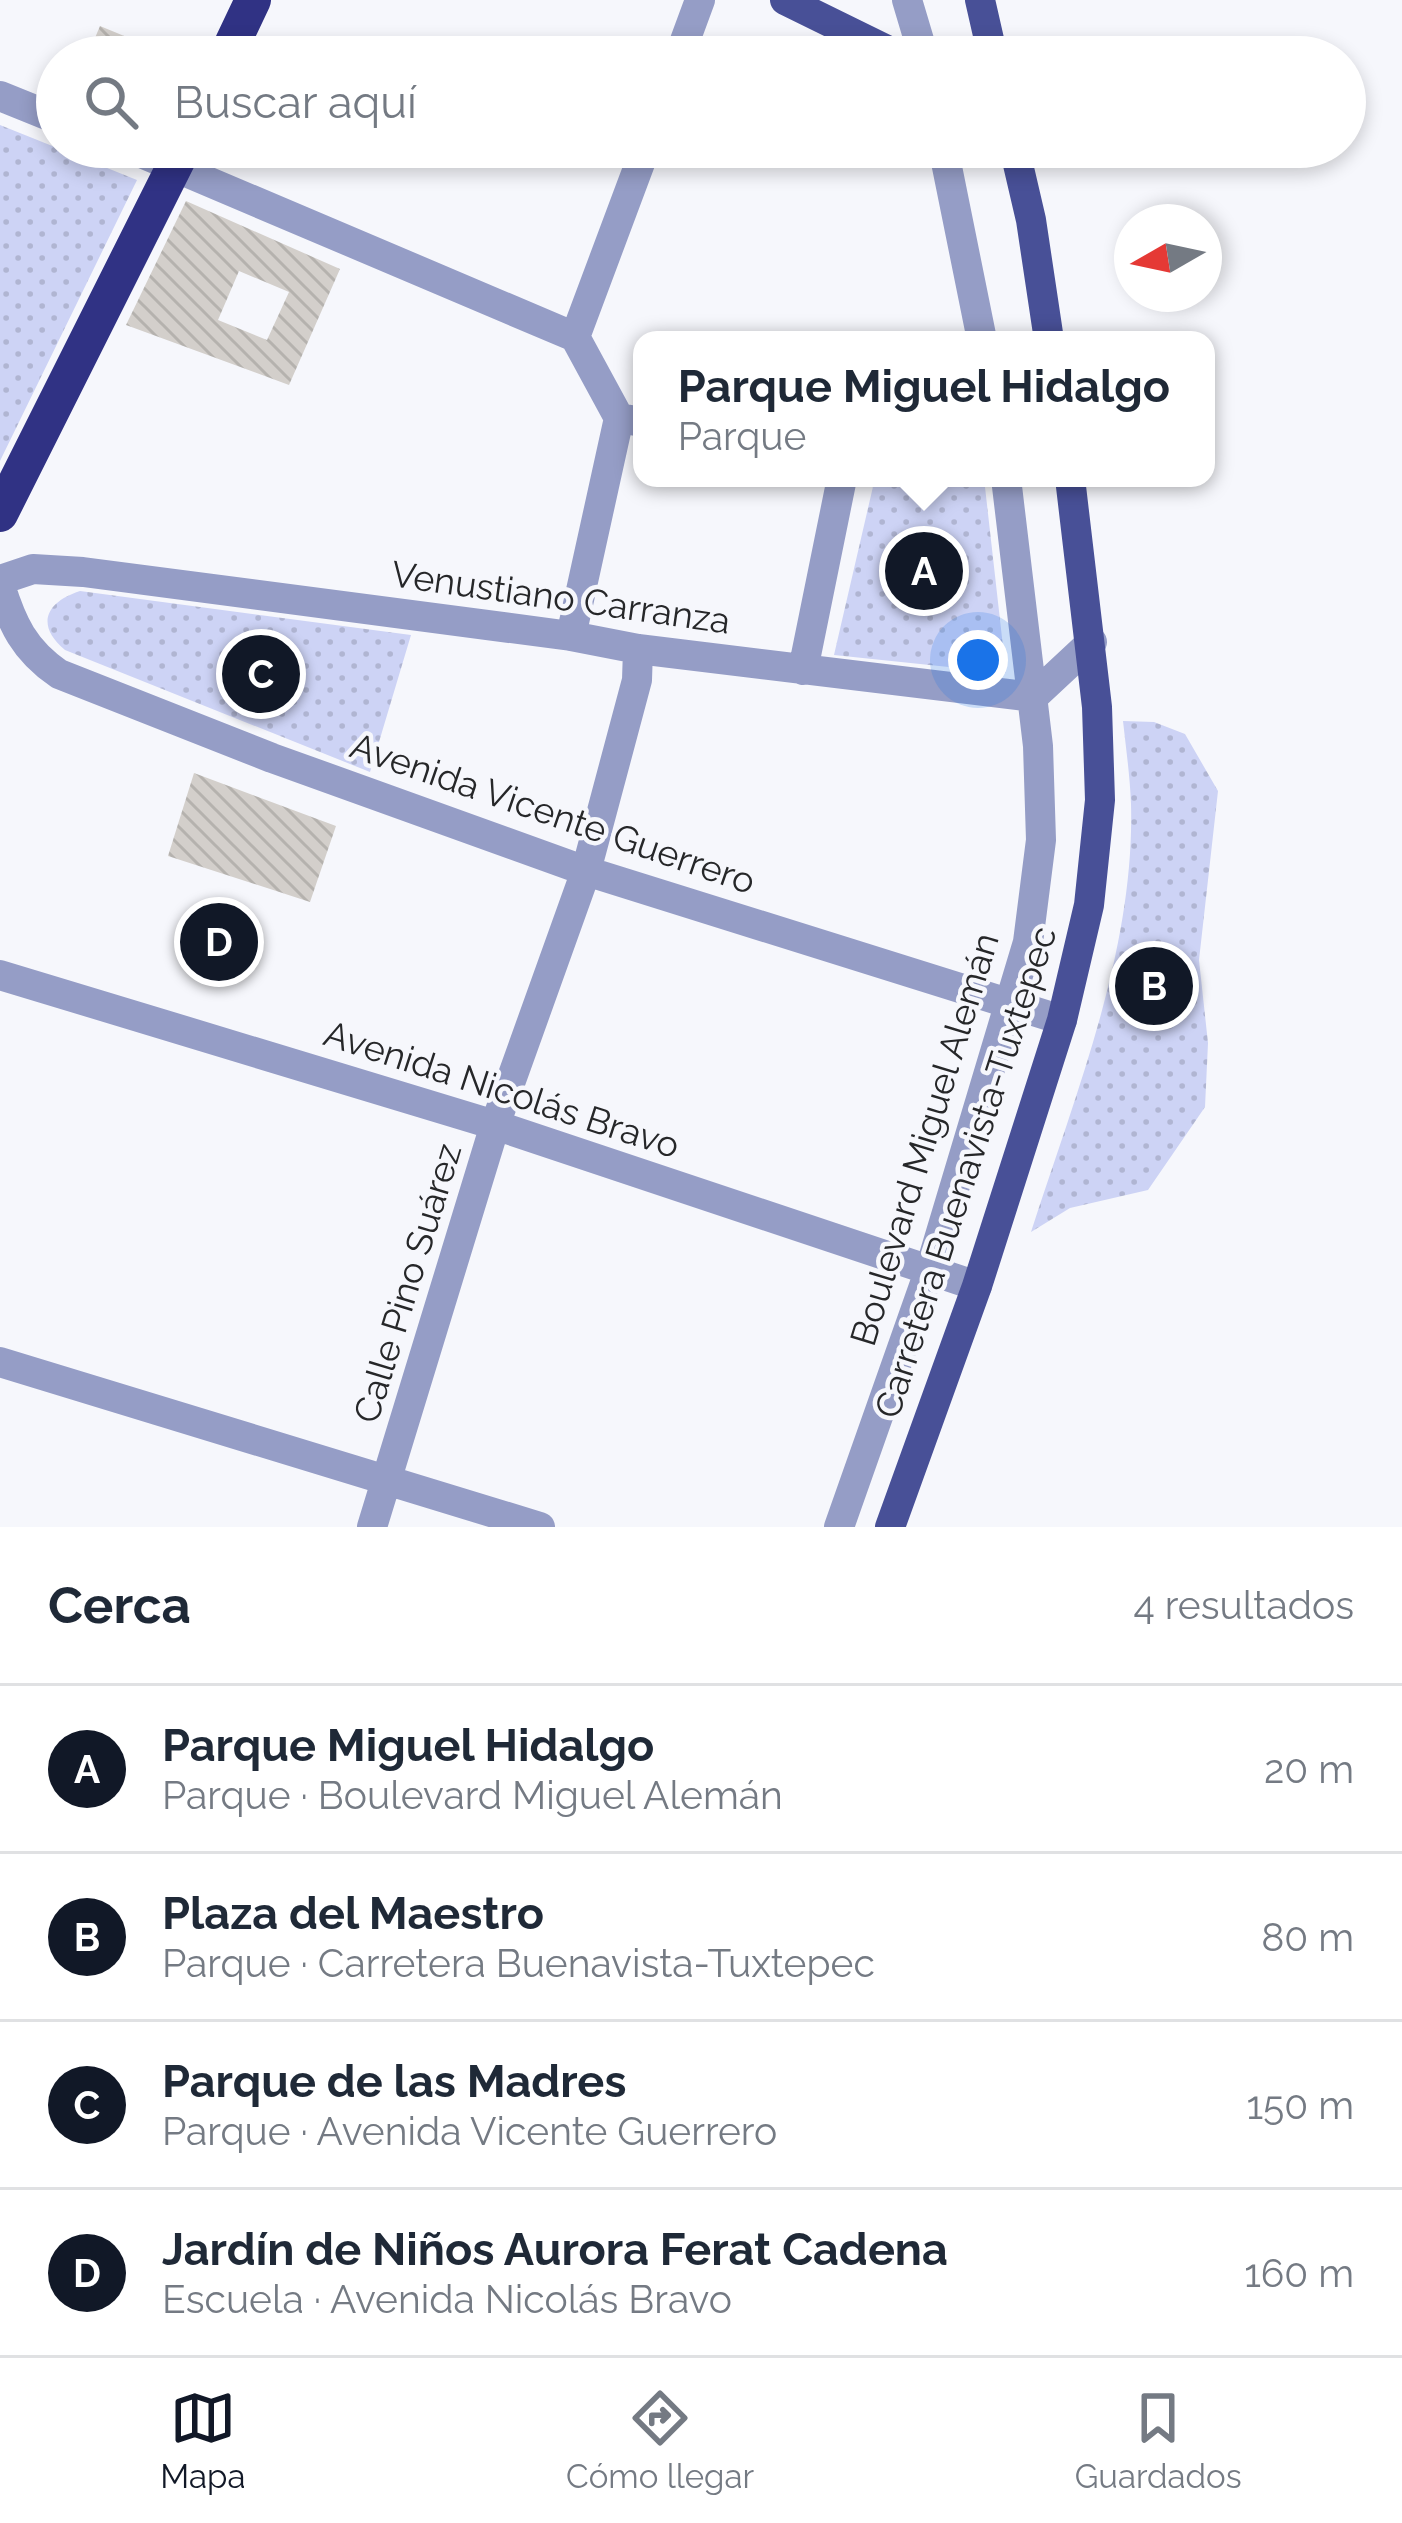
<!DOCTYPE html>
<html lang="es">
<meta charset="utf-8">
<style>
body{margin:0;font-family:Raleway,sans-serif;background:#f2f2f3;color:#1f2937}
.compass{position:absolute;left:1114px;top:204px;width:108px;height:108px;border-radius:50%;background:#fff;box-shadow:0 6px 18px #0003;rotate:261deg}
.you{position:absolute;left:978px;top:660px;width:42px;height:42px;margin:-30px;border:9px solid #fff;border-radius:50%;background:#1a73e8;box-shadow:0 0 0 18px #1a73e833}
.badge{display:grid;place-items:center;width:78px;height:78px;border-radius:50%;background:#111827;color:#fff;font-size:39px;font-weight:700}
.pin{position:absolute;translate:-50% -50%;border:6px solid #fff;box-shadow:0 3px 12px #0006}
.popup{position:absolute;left:633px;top:331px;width:582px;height:156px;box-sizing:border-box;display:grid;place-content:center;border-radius:24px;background:#fff;filter:drop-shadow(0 3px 9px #0005);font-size:39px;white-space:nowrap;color:#747a83}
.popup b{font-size:45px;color:#1f2937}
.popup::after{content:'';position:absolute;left:50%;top:100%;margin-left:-24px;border:24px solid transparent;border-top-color:#fff}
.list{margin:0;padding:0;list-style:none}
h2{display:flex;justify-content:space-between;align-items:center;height:156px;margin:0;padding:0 48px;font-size:51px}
h2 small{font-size:39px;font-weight:400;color:#747a83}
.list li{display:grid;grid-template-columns:78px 1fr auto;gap:36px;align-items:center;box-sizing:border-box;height:168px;padding:0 48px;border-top:3px solid #e0e1e3}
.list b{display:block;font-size:45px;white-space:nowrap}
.list p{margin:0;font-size:39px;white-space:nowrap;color:#747a83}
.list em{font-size:39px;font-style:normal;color:#747a83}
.icon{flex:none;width:66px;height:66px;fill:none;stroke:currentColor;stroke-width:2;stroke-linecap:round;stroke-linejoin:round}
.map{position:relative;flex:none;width:1402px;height:1527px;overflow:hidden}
.search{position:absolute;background:#fff;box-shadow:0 6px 18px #0003;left:36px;right:36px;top:36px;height:132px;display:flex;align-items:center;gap:30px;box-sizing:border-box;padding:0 42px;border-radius:66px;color:#747a83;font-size:45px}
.sheet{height:828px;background:#fff}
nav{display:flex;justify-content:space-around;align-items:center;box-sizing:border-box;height:168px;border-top:3px solid #e0e1e3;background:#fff;font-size:33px;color:#747a83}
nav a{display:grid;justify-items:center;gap:6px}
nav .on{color:#111827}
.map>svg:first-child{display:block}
</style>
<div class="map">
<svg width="1402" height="1527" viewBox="0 0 1402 1527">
<defs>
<pattern id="park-dots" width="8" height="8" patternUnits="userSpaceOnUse" patternTransform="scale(3)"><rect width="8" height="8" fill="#cdd3f5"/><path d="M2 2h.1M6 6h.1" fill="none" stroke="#b0b5d2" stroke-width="1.8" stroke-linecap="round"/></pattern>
<pattern id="building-back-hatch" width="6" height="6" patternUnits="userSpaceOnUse" patternTransform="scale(3)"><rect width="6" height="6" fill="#d3cfcb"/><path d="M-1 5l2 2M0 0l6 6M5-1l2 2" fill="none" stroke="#b5b2ae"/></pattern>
</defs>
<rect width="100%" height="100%" fill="#f6f7fc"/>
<!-- park -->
<path fill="url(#park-dots)" d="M 0,125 L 137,180 L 0,461 Z
M 875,478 L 985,487 L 1006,673 L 834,655 Z
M 80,591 L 411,635 L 370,772 L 65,650 C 35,625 46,602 80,591 Z
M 1123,721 L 1154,722 L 1185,734 L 1218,791 L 1199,960 L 1208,1043 L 1205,1107 L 1148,1190 L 1070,1208 L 1031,1232 C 1075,1095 1135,950 1131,804 C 1130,776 1126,749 1123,721 Z"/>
<!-- building -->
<path fill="url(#building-back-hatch)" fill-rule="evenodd" d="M 100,26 L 175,57 L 87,57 Z
M 186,201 L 340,269 L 289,385 L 126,325 ZM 239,271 L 289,292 L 267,340 L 218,320 Z
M 194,773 L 336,826 L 310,902 L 168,856 Z"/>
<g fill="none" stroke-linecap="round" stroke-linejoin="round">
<!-- minor -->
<path stroke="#959dc6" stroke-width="30" d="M 907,0 L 924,57
M 679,57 L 700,0
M 0,96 L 57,119
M 127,147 L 575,337 L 619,418 L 642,422
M 943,147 L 982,340
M 575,337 L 646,147
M 0,580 L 33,569 L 83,572 L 571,636 L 638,649 L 1033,697 L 1092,642
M 0,585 C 12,624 24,650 59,674 L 272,758 L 586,871 L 1062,1020
M 571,636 L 619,418
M 803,670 L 842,478
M 0,975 L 495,1125 L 977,1286
M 0,1362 L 540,1527
M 372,1527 L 495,1125 L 586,871 L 637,680 L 638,649
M 839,1527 L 930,1269 L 1028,942 L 1041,840 L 1038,746 L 1006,478"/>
<!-- major -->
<path stroke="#485097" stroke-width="30" d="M 785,0 L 901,57
M 980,0 L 993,57
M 1014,147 L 1031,220 L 1049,340
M 890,1527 L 977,1286 L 1062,1020 L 1089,905 L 1100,800 L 1097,707 L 1070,478"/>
<!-- highway -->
<path stroke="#303284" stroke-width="36" d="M 226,57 L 253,0
M 0,514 L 184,147"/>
</g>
<g text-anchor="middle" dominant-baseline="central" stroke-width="9" stroke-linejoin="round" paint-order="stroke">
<!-- street labels -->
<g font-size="36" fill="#262729" stroke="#f6f7fc">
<text transform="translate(561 597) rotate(8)">Venustiano Carranza</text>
<text transform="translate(553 813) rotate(19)">Avenida Vicente Guerrero</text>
<text transform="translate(502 1089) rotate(18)">Avenida Nicolás Bravo</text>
<text transform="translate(924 1139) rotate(-73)">Boulevard Miguel Alemán</text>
<text transform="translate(965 1172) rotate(-72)">Carretera Buenavista-Tuxtepec</text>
<text transform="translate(407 1283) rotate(-73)">Calle Pino Suárez</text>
</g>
</g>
</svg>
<svg class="compass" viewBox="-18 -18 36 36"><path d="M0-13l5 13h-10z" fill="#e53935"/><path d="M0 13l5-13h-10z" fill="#747a83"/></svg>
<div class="you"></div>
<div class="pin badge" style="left:924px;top:571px">A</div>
<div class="popup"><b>Parque Miguel Hidalgo</b>Parque</div>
<div class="pin badge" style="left:1154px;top:986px">B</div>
<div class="pin badge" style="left:261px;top:674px">C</div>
<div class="pin badge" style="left:219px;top:942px">D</div>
<div class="search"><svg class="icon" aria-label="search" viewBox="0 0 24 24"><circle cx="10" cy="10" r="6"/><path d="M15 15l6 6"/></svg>Buscar aquí</div>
</div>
<section class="sheet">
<h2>Cerca<small>4 resultados</small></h2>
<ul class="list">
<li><span class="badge">A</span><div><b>Parque Miguel Hidalgo</b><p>Parque · Boulevard Miguel Alemán</p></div><em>20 m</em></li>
<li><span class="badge">B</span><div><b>Plaza del Maestro</b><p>Parque · Carretera Buenavista-Tuxtepec</p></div><em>80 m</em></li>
<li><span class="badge">C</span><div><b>Parque de las Madres</b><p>Parque · Avenida Vicente Guerrero</p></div><em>150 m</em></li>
<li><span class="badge">D</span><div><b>Jardín de Niños Aurora Ferat Cadena</b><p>Escuela · Avenida Nicolás Bravo</p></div><em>160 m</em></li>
</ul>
</section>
<nav>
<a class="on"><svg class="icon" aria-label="map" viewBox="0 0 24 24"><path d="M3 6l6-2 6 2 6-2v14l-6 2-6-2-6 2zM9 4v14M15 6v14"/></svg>Mapa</a>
<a><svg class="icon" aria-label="directions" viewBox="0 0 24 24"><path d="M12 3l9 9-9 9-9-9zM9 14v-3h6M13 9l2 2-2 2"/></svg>Cómo llegar</a>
<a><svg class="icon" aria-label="saved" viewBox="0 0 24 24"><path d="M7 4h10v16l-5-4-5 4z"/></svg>Guardados</a>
</nav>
